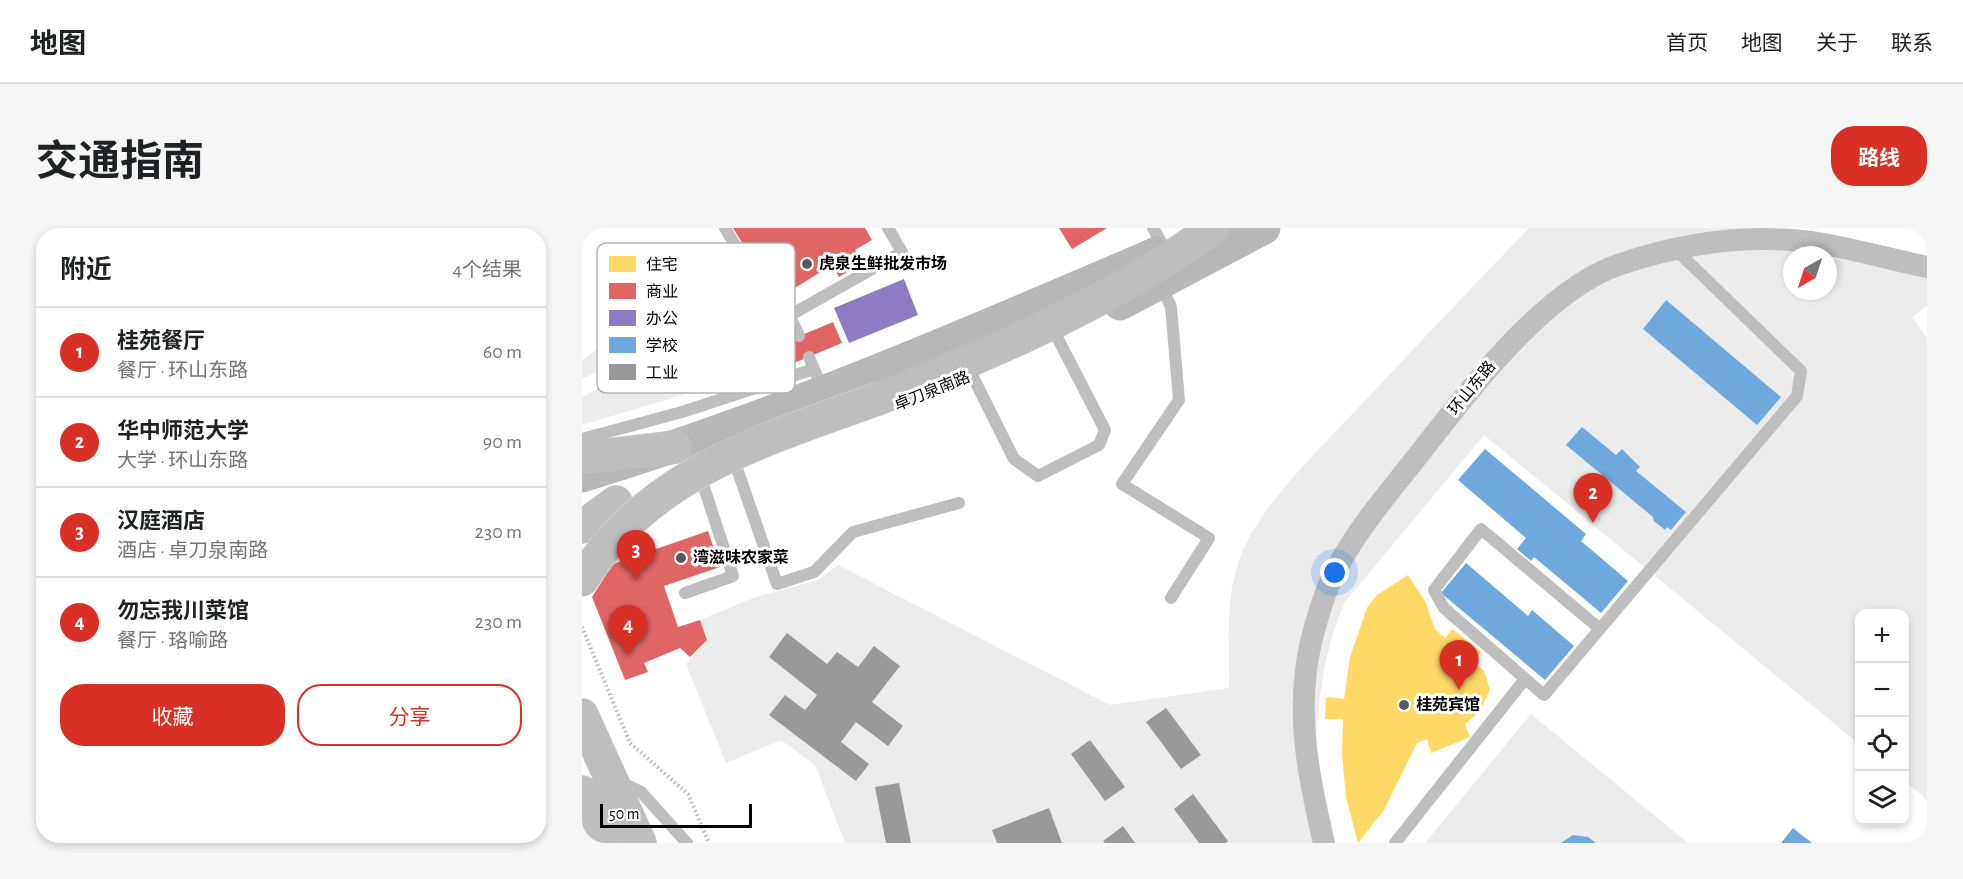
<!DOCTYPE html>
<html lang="zh">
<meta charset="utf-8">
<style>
body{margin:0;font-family:"Alegreya Sans","Noto Sans SC",sans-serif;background:#f6f6f6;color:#202124}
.controls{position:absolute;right:18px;bottom:18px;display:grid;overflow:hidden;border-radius:12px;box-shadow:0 3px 9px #0003}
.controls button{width:54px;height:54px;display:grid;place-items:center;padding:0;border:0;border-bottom:2px solid #e0e0e0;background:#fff;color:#202124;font:30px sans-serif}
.compass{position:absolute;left:1201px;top:18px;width:54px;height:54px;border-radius:50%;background:#fff;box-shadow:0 3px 9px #0003;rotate:219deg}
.scale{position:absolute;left:18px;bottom:15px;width:152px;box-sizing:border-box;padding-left:6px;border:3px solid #000;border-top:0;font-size:16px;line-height:21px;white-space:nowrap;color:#000;-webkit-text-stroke:4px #fff;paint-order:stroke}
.you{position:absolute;left:753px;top:345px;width:21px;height:21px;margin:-15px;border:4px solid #fff;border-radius:50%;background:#1a73e8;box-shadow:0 0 0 9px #1a73e833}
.badge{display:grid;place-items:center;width:39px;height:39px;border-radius:50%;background:#d93025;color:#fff;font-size:20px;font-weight:700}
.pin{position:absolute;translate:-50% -50px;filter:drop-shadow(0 2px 3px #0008)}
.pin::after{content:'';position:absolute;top:32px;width:21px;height:18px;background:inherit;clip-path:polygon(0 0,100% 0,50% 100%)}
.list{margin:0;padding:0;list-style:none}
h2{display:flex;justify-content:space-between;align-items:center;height:78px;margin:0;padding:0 24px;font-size:26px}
h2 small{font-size:20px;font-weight:400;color:#757577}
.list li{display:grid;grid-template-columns:39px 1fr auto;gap:18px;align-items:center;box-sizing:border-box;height:90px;padding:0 24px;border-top:2px solid #e0e0e0}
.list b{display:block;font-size:22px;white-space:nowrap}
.list p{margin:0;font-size:20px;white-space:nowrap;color:#757577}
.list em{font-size:20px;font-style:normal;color:#757577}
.actions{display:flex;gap:12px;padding:18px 24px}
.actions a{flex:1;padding:14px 0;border:2px solid #d93025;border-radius:24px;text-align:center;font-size:21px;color:#d93025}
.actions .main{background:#d93025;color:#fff}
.icon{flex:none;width:33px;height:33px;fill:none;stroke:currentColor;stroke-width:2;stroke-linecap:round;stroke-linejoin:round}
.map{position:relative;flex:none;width:1345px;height:615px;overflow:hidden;border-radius:24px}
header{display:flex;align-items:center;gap:36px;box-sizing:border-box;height:84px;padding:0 30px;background:#fff;border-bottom:2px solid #e0e0e0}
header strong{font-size:28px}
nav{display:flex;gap:33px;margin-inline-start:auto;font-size:21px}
.intro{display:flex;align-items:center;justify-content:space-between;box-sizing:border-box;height:144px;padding:0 36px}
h1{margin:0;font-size:42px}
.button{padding:15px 27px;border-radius:24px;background:#d93025;color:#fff;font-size:21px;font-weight:700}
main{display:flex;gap:36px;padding:0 36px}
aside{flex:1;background:#fff;border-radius:24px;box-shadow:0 3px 9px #0003}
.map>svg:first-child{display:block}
</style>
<header>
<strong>地图</strong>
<nav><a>首页</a><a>地图</a><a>关于</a><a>联系</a></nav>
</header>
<div class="intro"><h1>交通指南</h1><a class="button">路线</a></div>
<main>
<aside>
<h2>附近<small>4个结果</small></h2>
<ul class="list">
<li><span class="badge">1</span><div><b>桂苑餐厅</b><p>餐厅 · 环山东路</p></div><em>60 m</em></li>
<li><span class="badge">2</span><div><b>华中师范大学</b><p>大学 · 环山东路</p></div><em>90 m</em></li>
<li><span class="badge">3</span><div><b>汉庭酒店</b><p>酒店 · 卓刀泉南路</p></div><em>230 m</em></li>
<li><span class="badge">4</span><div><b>勿忘我川菜馆</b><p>餐厅 · 珞喻路</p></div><em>230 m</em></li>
</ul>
<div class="actions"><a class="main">收藏</a><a>分享</a></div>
</aside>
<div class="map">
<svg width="1345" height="615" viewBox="0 0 1345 615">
<rect width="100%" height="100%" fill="#fff"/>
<!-- green -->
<path fill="#ececec" d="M 947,0 L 1192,0 L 1232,27 L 1210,27 L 1210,63 L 1246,63 L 1246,29 L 1345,45 L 1345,78 L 1330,89 L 1345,110 L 1345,572 L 1323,553 L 1322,386 L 1278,386 L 1277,516 L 902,207 L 763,374 C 731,444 732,539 732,615 L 263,615 L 233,537 L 199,512 L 144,535 L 104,436 L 125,412 L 118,392 L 171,370 L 236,352 L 256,337 L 528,477 L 647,460 C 648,415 642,374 658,330 C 676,279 738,221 775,181 C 832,121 889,60 947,0 Z
M 147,106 L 165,124 L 172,119 L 181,137 L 124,160 L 0,197 L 0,169 L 49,144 L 61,161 Z
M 26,113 L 40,131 L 0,151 L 0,132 Z
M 949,486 L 1106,615 L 843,615 Z"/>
<!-- homes -->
<path fill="#ffd966" d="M 826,347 L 843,373 L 853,401 L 863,410 L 870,401 L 899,424 L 891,434 L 902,443 L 908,462 L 898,483 L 883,496 L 888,509 L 849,525 L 845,511 L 835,515 L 802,582 L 776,615 L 764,569 L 760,527 L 761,491 L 743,491 L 744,469 L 762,471 L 768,429 L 785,380 L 795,367 Z"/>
<!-- shops -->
<path fill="#e06666" d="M 151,0 L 283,0 L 290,12 L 273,22 L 281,34 L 257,49 L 250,37 L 195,71 Z
M 477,0 L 525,0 L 490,21 Z
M 251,94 L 260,115 L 193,143 L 184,122 Z
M 126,303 L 138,339 L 82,358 L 96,399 L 118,392 L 125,412 L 108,429 L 98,420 L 62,435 L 66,444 L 43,452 L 10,369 L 31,336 Z"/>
<!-- offices -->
<path fill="#8e7cc3" d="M 322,51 L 336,87 L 267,115 L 252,80 Z"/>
<!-- schools -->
<path fill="#6fa8dc" d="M 1084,72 L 1199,169 L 1175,197 L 1061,101 Z
M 1000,199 L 1034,227 L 1040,221 L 1058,239 L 1054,243 L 1104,284 L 1089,302 L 1085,299 L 1083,302 L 1072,293 L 1071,289 L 984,217 Z
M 903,221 L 1004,306 L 999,313 L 1046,353 L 1019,385 L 952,329 L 949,333 L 935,321 L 944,310 L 876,252 Z
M 884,335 L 946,388 L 950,382 L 992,418 L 963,452 L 859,365 Z
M 1211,600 L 1230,615 L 1199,615 Z
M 991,607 L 1006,609 L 1014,615 L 979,615 Z"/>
<!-- industry -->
<path fill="#999" d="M 205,405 L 245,436 L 255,424 L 276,439 L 292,418 L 318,438 L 290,474 L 321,498 L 306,518 L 274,494 L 259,514 L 287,536 L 274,553 L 187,487 L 203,467 L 223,482 L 235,467 L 187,429 Z
M 584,480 L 619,527 L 599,541 L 564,494 Z
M 508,512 L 543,559 L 523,573 L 489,526 Z
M 317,555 L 329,615 L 304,615 L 293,559 Z
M 611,566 L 646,613 L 644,615 L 617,615 L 592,581 Z
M 467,580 L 480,615 L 415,615 L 410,602 Z
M 541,598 L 553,615 L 523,615 L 521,613 Z"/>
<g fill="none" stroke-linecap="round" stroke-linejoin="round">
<!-- primary casing -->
<g stroke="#dbdbdb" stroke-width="34">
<path id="primary" d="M 0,230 L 94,219
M 0,299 L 34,274
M 0,487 L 58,615"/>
</g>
<!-- trunk casing -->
<g stroke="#dbdbdb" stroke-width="34">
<path id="trunk" d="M 298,170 C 413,123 531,74 631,0
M 0,564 L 23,615"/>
</g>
<!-- path -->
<path stroke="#b9b9b9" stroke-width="4" stroke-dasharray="1.5 3" stroke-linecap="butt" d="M 0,399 L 48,515 L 106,566 L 127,615"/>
<!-- service -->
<path stroke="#bebebe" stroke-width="12" d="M 143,0 L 198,93 L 320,24 L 306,0
M 571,0 L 583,21
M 578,55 L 589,79 L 597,172 L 540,256 L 627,310 L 589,370
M 208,88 L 217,108
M 227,129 L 235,148
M 390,147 L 432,231 L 456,248 L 517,217 L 523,202 L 475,109
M 0,211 L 100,184 L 232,141
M 153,235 L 195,356 L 232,344 L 271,304 L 377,275
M 103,365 L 151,348 L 118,247
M 1018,401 L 899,301 L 852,362 L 862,380 L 962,467 L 1215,168 L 1219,143 L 1093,21
M 38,554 L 59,564 L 105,615
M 813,615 L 943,451"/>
<!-- minor -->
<path stroke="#bebebe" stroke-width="22" d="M 742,615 C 726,547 713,483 729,414 C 735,390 742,364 754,342 C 775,301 806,266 834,230 C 884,167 961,61 1039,36 C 1101,15 1165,6 1230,14 C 1269,20 1307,31 1345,39"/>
<!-- secondary -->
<path stroke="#b8b8b8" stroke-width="33" d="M 538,76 L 682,0
M 0,248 C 197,188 387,106 575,25"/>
<!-- primary -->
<use href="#primary" stroke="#bebebe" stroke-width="33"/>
<!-- trunk -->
<use href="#trunk" stroke="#bebebe" stroke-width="33"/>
<!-- trunk-bridge casing -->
<g stroke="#dbdbdb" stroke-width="34" stroke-linecap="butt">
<path id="trunk-bridge" d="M 0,352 C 69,242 184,212 298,170"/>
</g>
<!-- trunk-bridge -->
<use href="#trunk-bridge" stroke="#bebebe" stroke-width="33"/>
</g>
<!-- markers -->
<g fill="#595959" stroke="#fff" stroke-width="2">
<circle cx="225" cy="36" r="6"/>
<circle cx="99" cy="330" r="6"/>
<circle cx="822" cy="477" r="6"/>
</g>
<g text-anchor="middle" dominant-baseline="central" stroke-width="6" stroke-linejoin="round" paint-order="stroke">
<!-- poi labels -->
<g font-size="16" font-weight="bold" fill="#000" stroke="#fff" text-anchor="start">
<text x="237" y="36">虎泉生鲜批发市场</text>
<text x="111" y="330">湾滋味农家菜</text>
<text x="834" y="477">桂苑宾馆</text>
</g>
<!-- street labels -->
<g font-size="16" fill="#000" stroke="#fff">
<text transform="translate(890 160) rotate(-51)">环山东路</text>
<text transform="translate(350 163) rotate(-22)">卓刀泉南路</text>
</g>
</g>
<!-- legend -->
<rect x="15" y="15" width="198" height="150" rx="9" fill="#fff" stroke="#b2b2b2" stroke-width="1.5"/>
<rect x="27" y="28" width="27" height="16" fill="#ffd966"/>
<rect x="27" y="55" width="27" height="16" fill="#e06666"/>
<rect x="27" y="82" width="27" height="16" fill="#8e7cc3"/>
<rect x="27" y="109" width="27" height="16" fill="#6fa8dc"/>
<rect x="27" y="136" width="27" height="16" fill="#999"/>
<g font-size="16" fill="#000">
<text x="64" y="42">住宅</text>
<text x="64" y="69">商业</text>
<text x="64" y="96">办公</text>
<text x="64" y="123">学校</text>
<text x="64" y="150">工业</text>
</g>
</svg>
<div class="controls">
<button>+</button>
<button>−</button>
<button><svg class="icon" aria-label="locate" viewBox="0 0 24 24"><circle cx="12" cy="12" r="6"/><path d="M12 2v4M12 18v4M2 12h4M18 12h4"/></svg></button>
<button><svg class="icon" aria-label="layers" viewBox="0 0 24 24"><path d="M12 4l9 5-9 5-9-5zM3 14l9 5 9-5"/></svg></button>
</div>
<svg class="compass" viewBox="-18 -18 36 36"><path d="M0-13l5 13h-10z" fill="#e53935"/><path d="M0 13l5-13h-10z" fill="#757577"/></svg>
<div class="scale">50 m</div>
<div class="you"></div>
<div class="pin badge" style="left:877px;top:462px">1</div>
<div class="pin badge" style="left:1011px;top:295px">2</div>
<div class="pin badge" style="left:54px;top:352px">3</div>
<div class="pin badge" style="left:46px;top:427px">4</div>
</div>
</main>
